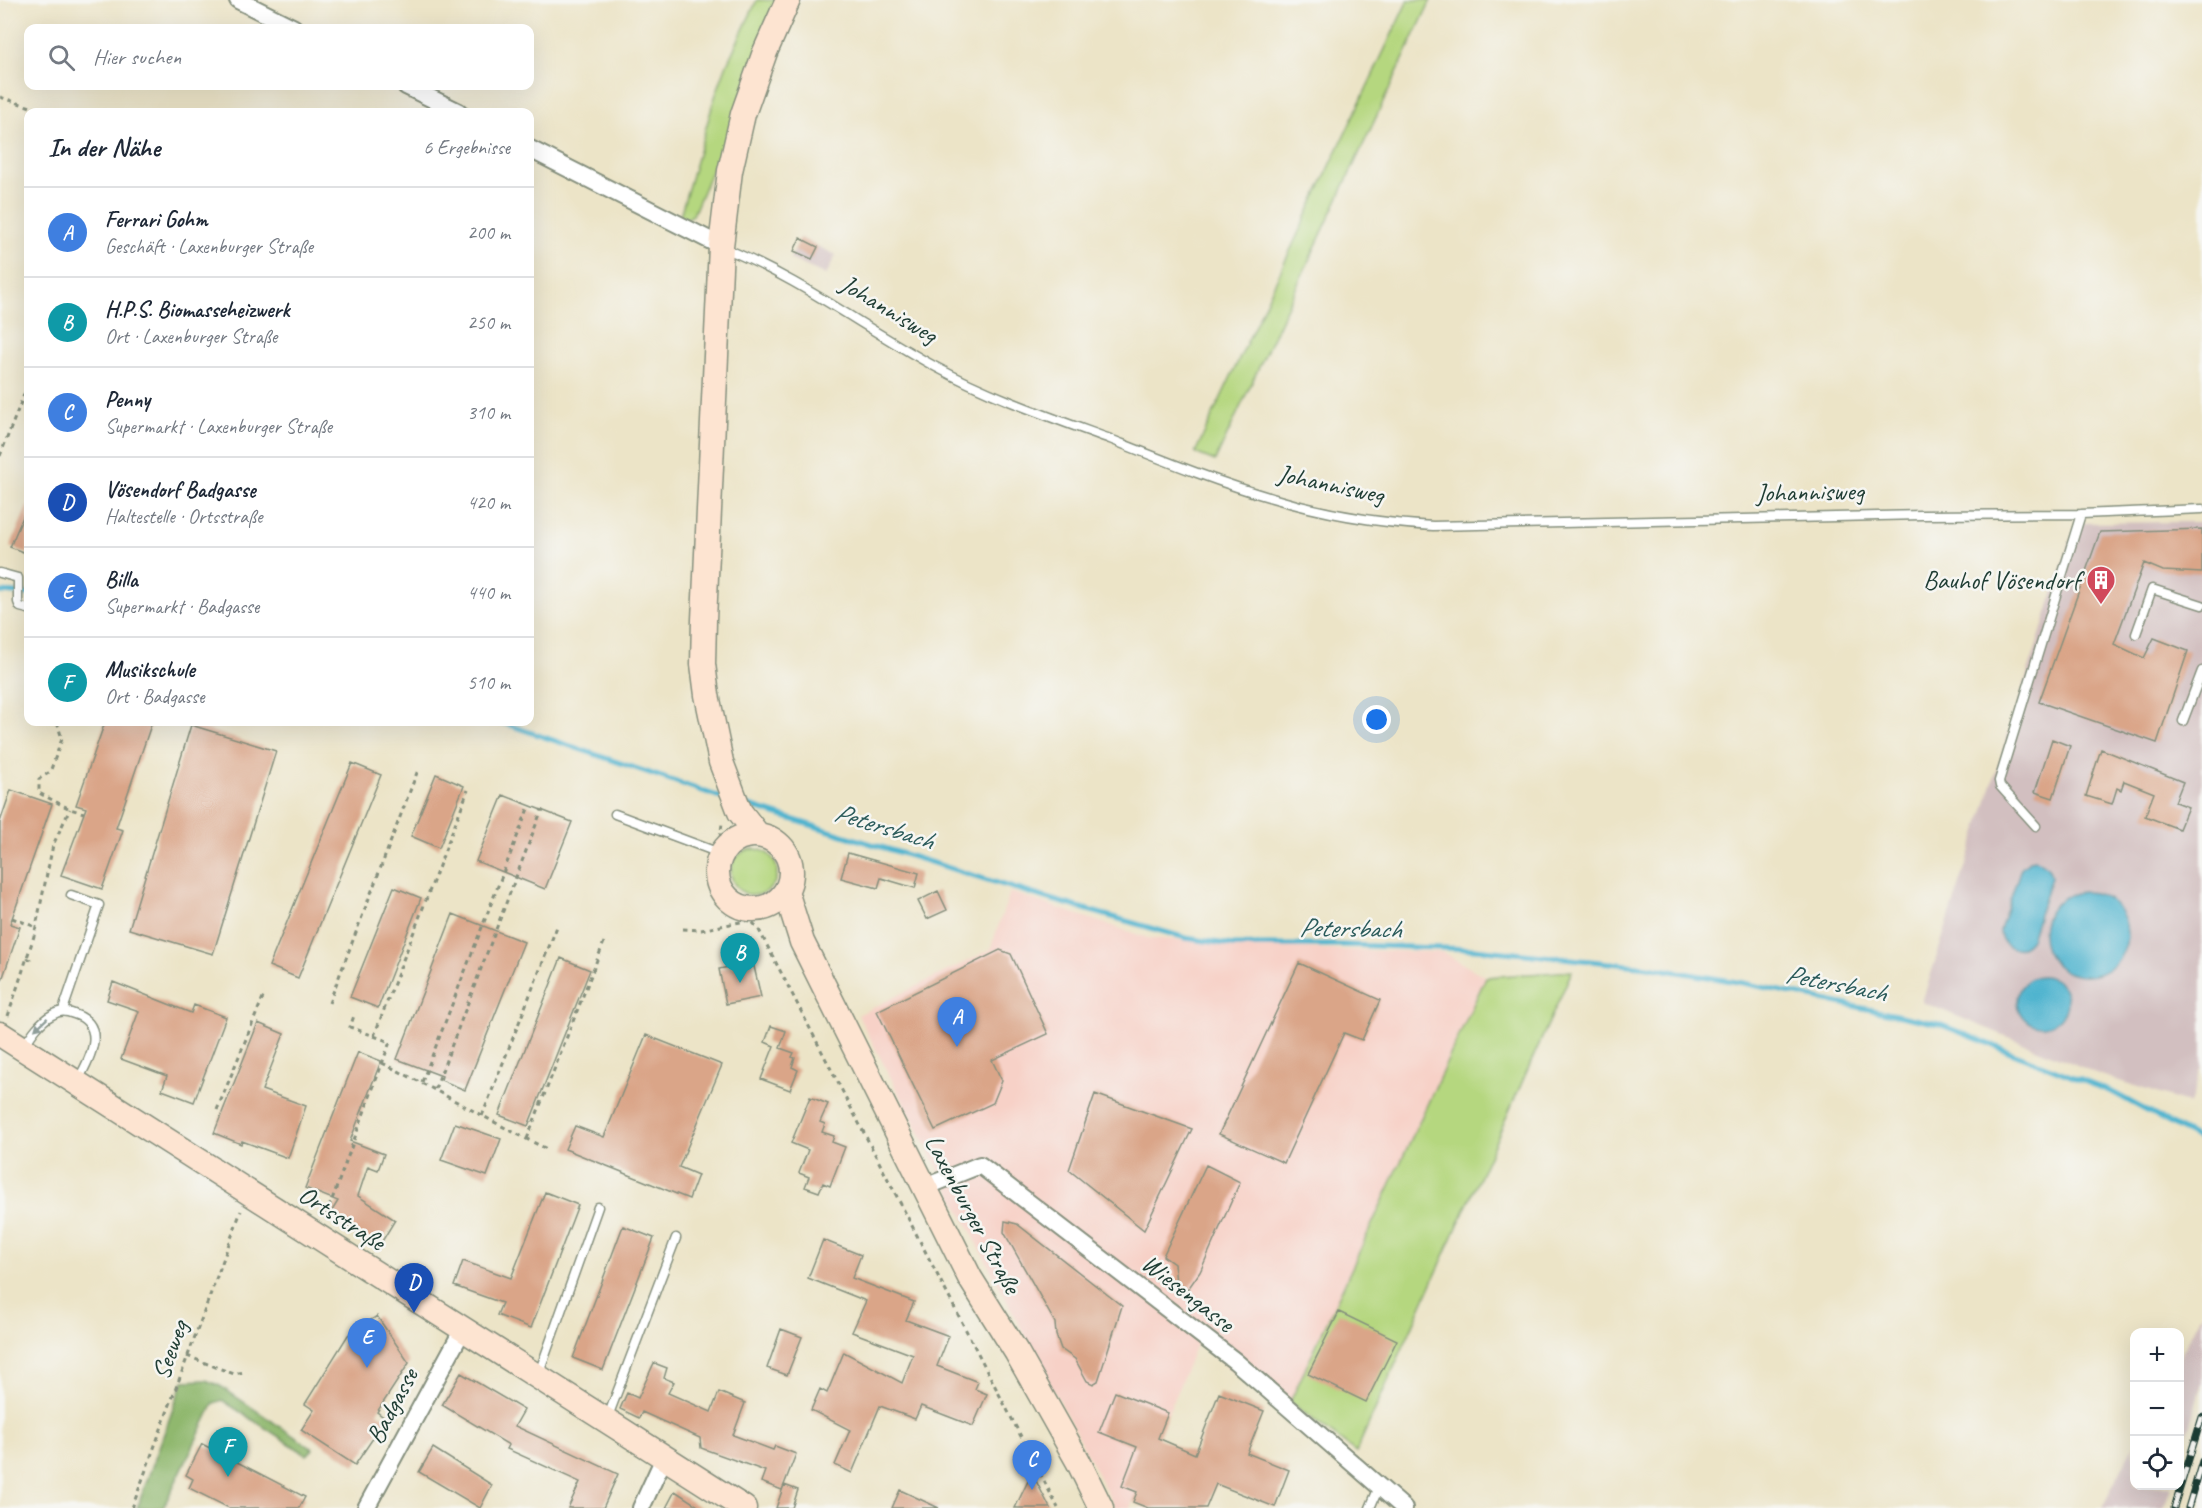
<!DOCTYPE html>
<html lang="de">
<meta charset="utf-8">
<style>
body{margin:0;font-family:Caveat,sans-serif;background:#f6f6f7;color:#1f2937}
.controls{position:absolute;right:18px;bottom:18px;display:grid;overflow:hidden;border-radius:12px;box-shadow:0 6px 24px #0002}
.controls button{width:54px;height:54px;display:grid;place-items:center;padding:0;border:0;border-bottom:2px solid #e0e1e3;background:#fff;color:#1f2937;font:30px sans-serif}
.you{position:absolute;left:1377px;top:720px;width:21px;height:21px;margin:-15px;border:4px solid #fff;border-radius:50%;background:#1a73e8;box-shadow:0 0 0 9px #1a73e833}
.badge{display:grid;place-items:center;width:39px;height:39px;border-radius:50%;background:#d1495b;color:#fff;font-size:20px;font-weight:700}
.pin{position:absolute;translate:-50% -50px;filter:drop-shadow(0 2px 3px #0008)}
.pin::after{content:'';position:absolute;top:32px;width:21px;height:18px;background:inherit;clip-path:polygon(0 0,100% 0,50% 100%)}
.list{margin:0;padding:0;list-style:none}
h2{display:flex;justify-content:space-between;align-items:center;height:78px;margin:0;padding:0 24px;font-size:26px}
h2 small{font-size:20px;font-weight:400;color:#747a83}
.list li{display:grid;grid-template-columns:39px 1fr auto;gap:18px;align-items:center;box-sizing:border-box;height:90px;padding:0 24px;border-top:2px solid #e0e1e3}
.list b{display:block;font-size:22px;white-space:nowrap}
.list p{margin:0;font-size:20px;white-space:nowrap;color:#747a83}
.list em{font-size:20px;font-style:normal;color:#747a83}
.icon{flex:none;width:33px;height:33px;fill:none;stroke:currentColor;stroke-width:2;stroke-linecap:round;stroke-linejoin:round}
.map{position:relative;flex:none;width:2202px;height:1508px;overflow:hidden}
.search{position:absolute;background:#fff;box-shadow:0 6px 24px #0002;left:24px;top:24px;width:510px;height:66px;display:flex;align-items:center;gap:15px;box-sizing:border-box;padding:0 21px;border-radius:12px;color:#747a83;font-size:22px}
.panel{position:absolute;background:#fff;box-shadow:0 6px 24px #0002;left:24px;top:108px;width:510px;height:618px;border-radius:12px}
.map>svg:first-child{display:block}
</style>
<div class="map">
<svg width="2202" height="1508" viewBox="0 0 2202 1508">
<rect width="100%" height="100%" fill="#f6f6f2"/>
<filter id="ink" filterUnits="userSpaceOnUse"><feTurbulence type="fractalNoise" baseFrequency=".0167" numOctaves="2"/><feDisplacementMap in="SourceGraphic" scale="12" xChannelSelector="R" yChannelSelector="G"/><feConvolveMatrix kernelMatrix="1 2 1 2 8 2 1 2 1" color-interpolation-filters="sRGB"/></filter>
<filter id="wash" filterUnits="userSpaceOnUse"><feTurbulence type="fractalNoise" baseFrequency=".008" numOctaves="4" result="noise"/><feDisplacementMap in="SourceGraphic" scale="24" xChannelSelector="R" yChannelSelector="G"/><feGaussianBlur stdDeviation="1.35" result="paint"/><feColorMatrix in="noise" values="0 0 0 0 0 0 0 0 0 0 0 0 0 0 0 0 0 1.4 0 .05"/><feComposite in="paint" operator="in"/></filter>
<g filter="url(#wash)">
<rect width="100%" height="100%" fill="#ece4c7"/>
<!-- built -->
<path fill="#f7d1c7" d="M 1010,892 L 1148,938 L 1339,950 L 1442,952 L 1486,977 L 1290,1402 L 1244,1361 L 1237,1375 L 1197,1342 L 1130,1508 L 1115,1508 L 858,1015 L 990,950 Z"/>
<!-- industrial -->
<path fill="#d2bfc0" d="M 800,238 L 836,255 L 826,275 L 790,259 Z
M 2202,522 L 2202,1066 L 2190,1104 L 2104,1076 L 1922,1002 L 2076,523 Z
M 2202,1313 L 2202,1383 L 2180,1457 L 2180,1357 Z
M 2134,1444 L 2134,1486 L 2171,1486 L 2164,1508 L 2102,1508 Z"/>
<!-- green -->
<path fill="#b5d77f" stroke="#6a8a5a" stroke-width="1.5" d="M 757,0 L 777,0 L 727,141 L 713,167 L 693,215 L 685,220 L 679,219 L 715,97 L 727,64 Z
M 1408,0 L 1431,0 L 1215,461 L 1195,453 Z
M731 872a23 23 0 1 1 46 0a23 23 0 1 1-46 0Z
M 1572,971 L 1356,1452 L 1290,1402 L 1486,977 Z"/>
<!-- forest -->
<path fill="#90b86e" stroke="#587a51" stroke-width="1.5" d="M 206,1380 L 220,1386 L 313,1449 L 307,1455 L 222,1400 L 214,1403 L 163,1508 L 137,1508 L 183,1381 Z"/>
<!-- water -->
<path fill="#50b4cf" stroke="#387882" stroke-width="1.5" d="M 2035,860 C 2045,862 2050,867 2051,877 L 2031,939 C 2020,955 2000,949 2000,930 L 2021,868 L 2029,861 Z
M2043 934a42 42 0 1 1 84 0a42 42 0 1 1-84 0Z
M2017 1001a25 25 0 1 1 50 0a25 25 0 1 1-50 0Z"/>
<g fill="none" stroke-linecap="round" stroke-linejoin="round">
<!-- stream -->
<path stroke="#50b4cf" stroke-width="5" d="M 0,592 L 28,594
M 500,722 L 726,799
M 746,805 L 1046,898 L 1186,938 L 1233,945 L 1343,945 L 1475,949 L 1648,967 L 1743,983 L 1939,1024 L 2114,1093 L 2202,1141"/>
</g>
<g id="blocks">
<!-- building -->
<path fill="#daa588" d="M 800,238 L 818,247 L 812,259 L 794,251 Z
M 28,505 L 28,554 L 10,547 Z
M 2202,529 L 2202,573 L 2163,571 L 2144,563 L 2114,644 L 2144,658 L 2154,638 L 2188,651 L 2157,743 L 2039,702 L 2100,532 Z
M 105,722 L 152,722 L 116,828 L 123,830 L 102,889 L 61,875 L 86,808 L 76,805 Z
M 191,725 L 276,751 L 213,954 L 129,929 Z
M 2052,739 L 2070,746 L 2053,798 L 2035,792 Z
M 2101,749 L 2183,782 L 2175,802 L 2188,807 L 2179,829 L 2145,816 L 2154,793 L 2124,781 L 2121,790 L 2117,788 L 2112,804 L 2086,796 Z
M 352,763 L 381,775 L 298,978 L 269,966 Z
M 436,774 L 464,786 L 439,848 L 411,836 Z
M 11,790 L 52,804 L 10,924 L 20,927 L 2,980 L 0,979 L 0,822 Z
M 503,795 L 572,822 L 545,889 L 476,861 Z
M 848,853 L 919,873 L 915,888 L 881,878 L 878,888 L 841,878 Z
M 394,887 L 421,898 L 378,1008 L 350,997 Z
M 938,891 L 947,910 L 927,919 L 918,901 Z
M 453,914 L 524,942 L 465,1090 L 441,1080 L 442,1076 L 397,1059 Z
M 1000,950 L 1011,954 L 1048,1034 L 992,1060 L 1002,1081 L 993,1103 L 935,1130 L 877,1011 Z
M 561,958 L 590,970 L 528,1126 L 499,1115 Z
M 753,962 L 761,997 L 726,1004 L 719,969 Z
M 1299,963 L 1380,1000 L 1362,1040 L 1344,1033 L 1284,1163 L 1219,1134 Z
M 113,982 L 191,1013 L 194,1005 L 226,1017 L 194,1102 L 162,1090 L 167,1076 L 121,1059 L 139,1011 L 107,1000 Z
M 258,1023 L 284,1034 L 262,1090 L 306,1106 L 288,1158 L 242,1141 L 241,1144 L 214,1133 Z
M 771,1026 L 786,1031 L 780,1048 L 794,1053 L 792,1057 L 795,1058 L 792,1067 L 798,1070 L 790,1090 L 761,1079 L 774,1046 L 765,1042 Z
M 646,1035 L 722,1065 L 679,1167 L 698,1175 L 689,1199 L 565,1149 L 575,1126 L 604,1137 Z
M 358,1052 L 381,1061 L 350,1141 L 384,1154 L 378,1170 L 368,1166 L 358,1196 L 395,1220 L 378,1248 L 330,1214 L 338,1201 L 305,1188 Z
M 1095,1094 L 1192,1129 L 1144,1230 L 1069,1170 Z
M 810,1097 L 828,1104 L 820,1122 L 825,1124 L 822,1132 L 834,1136 L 832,1142 L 845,1147 L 830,1186 L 823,1183 L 819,1192 L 805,1187 L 809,1177 L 799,1173 L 808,1150 L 791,1143 Z
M 455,1123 L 501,1139 L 487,1176 L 441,1160 Z
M 1206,1165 L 1240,1182 L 1200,1272 L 1188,1289 L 1176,1282 L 1174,1264 L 1163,1256 Z
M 545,1192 L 578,1205 L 531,1328 L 497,1315 L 502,1303 L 454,1286 L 463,1261 L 511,1278 Z
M 1005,1221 L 1017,1224 L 1122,1306 L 1098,1381 L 1093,1384 L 1087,1381 L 1075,1359 L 1061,1349 L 1056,1335 L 1055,1323 L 1004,1232 Z
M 623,1226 L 654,1238 L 603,1370 L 573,1358 Z
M 823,1240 L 861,1255 L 852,1278 L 914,1302 L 906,1320 L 949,1336 L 937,1366 L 978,1382 L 975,1389 L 987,1394 L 973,1426 L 921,1406 L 915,1419 L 880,1406 L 852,1473 L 835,1465 L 850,1430 L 811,1410 L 820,1389 L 827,1393 L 844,1352 L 902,1383 L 913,1355 L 852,1332 L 866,1301 L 808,1278 Z
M 1339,1312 L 1397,1340 L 1366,1402 L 1308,1374 Z
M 377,1316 L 409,1363 L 377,1412 L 386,1419 L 355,1465 L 301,1430 L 314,1410 L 305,1404 L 348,1335 Z
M 781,1329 L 802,1337 L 787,1375 L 767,1368 Z
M 654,1363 L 667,1368 L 664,1378 L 674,1382 L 668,1393 L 711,1412 L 719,1392 L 745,1403 L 733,1435 L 773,1450 L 775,1446 L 796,1454 L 782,1490 L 761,1482 L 765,1471 L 701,1448 L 700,1438 L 642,1412 L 639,1418 L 620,1409 L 627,1393 L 638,1398 Z
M 461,1373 L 524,1410 L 515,1426 L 618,1474 L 603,1508 L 568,1508 L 580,1482 L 507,1449 L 509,1445 L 442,1405 Z
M 1115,1392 L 1168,1413 L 1158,1438 L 1195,1454 L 1219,1393 L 1264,1411 L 1247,1453 L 1289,1470 L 1275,1507 L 1216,1484 L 1206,1508 L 1148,1508 L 1133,1502 L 1137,1492 L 1122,1486 L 1137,1447 L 1099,1432 Z
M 202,1444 L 305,1497 L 299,1508 L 229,1508 L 189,1488 L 193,1479 L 186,1475 Z
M 433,1448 L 492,1485 L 480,1508 L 419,1472 Z
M 1032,1473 L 1050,1508 L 1015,1508 Z
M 784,1485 L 798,1490 L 792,1508 L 776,1508 Z
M 900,1490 L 939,1508 L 892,1508 Z
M 675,1491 L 701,1508 L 666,1508 Z"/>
</g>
</g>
<g filter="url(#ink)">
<use href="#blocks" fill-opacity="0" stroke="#86907e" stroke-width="1.5"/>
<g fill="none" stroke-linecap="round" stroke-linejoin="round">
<!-- lane casing -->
<g stroke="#86907e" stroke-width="11">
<path id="lane" d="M 724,248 C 798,278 863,327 934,366 C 989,396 1050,417 1110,439 C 1163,460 1217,482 1272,498 C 1324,514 1379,523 1433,526 L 1922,515 L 2081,514 L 2202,509
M 0,573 L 18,578 L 18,602 L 20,607 L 28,609
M 2136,634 L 2152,589 L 2202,605
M 2183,721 L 2202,671
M 615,814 L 722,854
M 2036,826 L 2000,786 L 1999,781 L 2081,514
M 63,1010 L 99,905 L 71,895
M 24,1046 C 31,1035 40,1021 52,1015 C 60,1010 66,1011 74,1014 C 108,1025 90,1059 78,1080
M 539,1373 L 598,1207
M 607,1419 L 676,1238
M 1370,1508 L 1379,1487"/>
</g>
<!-- street casing -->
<g stroke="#86907e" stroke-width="20">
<path id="street" d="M 238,0 L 294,28
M 406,86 L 459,112
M 530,149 L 721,246
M 925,1187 L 980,1165 L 1235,1361 L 1404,1508
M 366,1508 L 463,1329
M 641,1508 L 664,1458"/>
</g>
<!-- secondary casing -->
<g stroke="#86907e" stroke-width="27">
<path id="secondary" d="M717 872a37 37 0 1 1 74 0a37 37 0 1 1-74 0Z
M 758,835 L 740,812 L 721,762 L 707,695 L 703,664 L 704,620 L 721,246 L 730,171 L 743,114 L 765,52 L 788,0
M 786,891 L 802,942 L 970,1278 L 1017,1353 L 1078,1461 L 1101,1508
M 0,1034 L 744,1508"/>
</g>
<!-- path -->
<path stroke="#86907e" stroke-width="3" stroke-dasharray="4.5 4.5" stroke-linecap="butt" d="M 0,97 L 46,112
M 0,456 L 28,384
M 57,722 L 62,739 L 50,772 L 39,779 L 39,793 L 70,809 L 84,813
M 720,838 L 722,824
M 12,918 L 36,927
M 683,929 L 701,930 L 750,920 L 758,928 L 1058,1508
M 27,958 L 33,961
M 329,1003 L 418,770
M 8,1016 L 34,936 L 53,845 L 70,809
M 374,1036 L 468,790
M 382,1063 C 438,1090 491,1122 547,1149
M 422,1082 L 529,806
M 435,1089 L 542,809
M 217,1110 L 264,995
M 482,1116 L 558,924
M 527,1139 L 604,942
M 326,1216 L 390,1042 L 350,1027 L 355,1013
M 187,1356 L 234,1374 L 245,1372
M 132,1508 L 241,1211"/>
<!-- lane -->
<use href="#lane" stroke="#fff" stroke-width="8"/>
<!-- street -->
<use href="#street" stroke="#fff" stroke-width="16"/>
<!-- secondary -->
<use href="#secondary" stroke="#fde4d1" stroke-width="24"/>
<!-- rail casing -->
<g stroke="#1f3d34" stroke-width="7">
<path id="rail" d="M 2174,1508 L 2202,1417
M 2188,1508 L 2202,1461"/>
</g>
<!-- rail -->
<use href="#rail" stroke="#f6f6f2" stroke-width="4.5" stroke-dasharray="14" stroke-linecap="butt"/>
</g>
<!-- one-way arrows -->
<defs><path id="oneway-solid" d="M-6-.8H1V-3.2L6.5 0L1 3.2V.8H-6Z" transform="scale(1.5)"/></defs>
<use fill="#8f9e9a" href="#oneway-solid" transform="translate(41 1024) rotate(137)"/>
</g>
<!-- icons -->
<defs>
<g id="building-pin" transform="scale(1.5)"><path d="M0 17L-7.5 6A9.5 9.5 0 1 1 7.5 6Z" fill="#d1495b" stroke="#f6f6f2"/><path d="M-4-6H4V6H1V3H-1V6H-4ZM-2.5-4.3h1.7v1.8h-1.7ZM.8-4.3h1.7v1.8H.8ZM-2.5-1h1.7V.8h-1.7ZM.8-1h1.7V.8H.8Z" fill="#fff"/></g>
</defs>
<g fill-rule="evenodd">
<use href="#building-pin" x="2101" y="580"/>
</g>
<g text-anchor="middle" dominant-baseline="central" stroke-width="5" stroke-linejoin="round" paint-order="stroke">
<!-- street labels -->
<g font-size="26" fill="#1f3d34" stroke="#f6f6f2">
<text transform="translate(889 309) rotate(31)">Johannisweg</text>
<text transform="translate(1331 484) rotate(12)">Johannisweg</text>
<text transform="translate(1810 492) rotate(-1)">Johannisweg</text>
<text transform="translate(973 1214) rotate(62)">Laxenburger Straße</text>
<text transform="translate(342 1218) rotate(33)">Ortsstraße</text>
<text transform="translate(1188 1293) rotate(38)">Wiesengasse</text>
<text transform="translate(170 1350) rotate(-70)">Seeweg</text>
<text transform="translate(392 1406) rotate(-62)">Badgasse</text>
</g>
<!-- poi labels -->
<g font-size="26" fill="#1f3d34" stroke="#f6f6f2" text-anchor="end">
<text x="2080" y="580">Bauhof Vösendorf</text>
</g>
<!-- water labels -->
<g font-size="27" font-style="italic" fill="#2b5b5b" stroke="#f6f6f2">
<text transform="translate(884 826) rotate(17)">Petersbach</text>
<text transform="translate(1350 928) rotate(1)">Petersbach</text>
<text transform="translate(1836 983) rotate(11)">Petersbach</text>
</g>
</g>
</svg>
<div class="controls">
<button>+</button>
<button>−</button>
<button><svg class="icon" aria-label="locate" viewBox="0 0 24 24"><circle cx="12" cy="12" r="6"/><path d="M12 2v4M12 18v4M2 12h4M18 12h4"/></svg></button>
</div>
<div class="you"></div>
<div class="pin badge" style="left:957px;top:1047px;background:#3f7fe0">A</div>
<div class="pin badge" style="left:740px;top:983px;background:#0f9aa8">B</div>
<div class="pin badge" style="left:1032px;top:1490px;background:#3f7fe0">C</div>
<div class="pin badge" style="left:414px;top:1313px;background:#1a4fb4">D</div>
<div class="pin badge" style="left:367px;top:1368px;background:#3f7fe0">E</div>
<div class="pin badge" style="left:228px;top:1477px;background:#0f9aa8">F</div>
<div class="search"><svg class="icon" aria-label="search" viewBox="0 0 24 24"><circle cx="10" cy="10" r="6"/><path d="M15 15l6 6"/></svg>Hier suchen</div>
<section class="panel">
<h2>In der Nähe<small>6 Ergebnisse</small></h2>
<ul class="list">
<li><span class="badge" style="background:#3f7fe0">A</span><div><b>Ferrari Gohm</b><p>Geschäft · Laxenburger Straße</p></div><em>200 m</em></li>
<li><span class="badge" style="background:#0f9aa8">B</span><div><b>H.P.S. Biomasseheizwerk</b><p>Ort · Laxenburger Straße</p></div><em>250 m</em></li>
<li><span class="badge" style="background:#3f7fe0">C</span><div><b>Penny</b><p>Supermarkt · Laxenburger Straße</p></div><em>310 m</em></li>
<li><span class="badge" style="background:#1a4fb4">D</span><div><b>Vösendorf Badgasse</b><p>Haltestelle · Ortsstraße</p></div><em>420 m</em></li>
<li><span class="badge" style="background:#3f7fe0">E</span><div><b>Billa</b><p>Supermarkt · Badgasse</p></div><em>440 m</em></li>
<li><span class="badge" style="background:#0f9aa8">F</span><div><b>Musikschule</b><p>Ort · Badgasse</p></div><em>510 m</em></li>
</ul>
</section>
</div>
